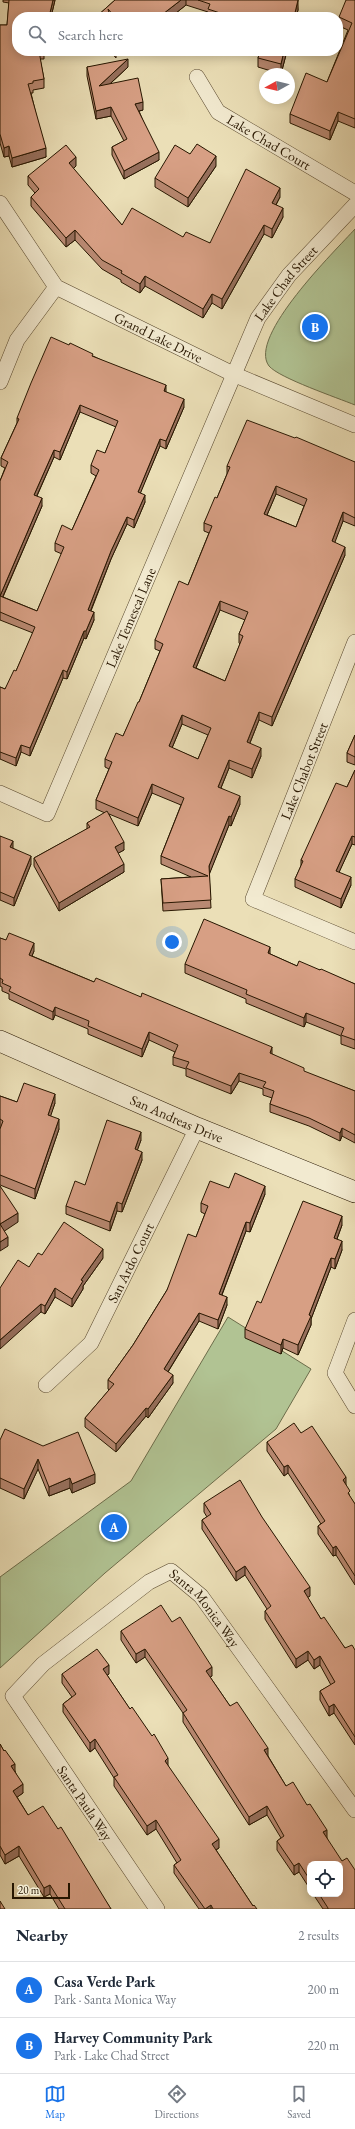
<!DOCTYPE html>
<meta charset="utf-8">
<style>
body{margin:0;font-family:"EB Garamond",serif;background:#f6f6f7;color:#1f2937}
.controls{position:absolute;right:12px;bottom:12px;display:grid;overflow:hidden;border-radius:8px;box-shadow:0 2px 10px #0003}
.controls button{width:36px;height:36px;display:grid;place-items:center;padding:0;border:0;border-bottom:1px solid #e0e1e3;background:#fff;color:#1f2937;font:20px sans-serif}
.compass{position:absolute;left:259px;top:68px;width:36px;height:36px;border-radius:50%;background:#fff;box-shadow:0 2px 10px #0003;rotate:262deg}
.scale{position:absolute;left:12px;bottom:10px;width:58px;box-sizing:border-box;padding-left:4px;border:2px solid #271600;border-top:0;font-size:11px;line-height:14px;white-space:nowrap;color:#271600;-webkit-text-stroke:3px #f2ead0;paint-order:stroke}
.you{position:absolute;left:172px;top:942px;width:14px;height:14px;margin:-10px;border:3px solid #fff;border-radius:50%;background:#1a73e8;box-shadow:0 0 0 6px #1a73e833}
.badge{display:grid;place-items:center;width:26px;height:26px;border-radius:50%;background:#1a73e8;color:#fff;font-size:13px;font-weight:700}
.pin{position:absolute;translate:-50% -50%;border:2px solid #fff;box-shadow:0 1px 4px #0006}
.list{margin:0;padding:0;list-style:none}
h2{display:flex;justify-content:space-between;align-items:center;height:52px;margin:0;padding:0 16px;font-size:17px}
h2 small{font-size:13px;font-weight:400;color:#747a83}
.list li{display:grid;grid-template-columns:26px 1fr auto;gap:12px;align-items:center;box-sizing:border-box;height:56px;padding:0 16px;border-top:1px solid #e0e1e3}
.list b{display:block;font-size:15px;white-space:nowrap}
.list p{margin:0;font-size:13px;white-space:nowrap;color:#747a83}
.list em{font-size:13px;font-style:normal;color:#747a83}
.icon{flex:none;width:22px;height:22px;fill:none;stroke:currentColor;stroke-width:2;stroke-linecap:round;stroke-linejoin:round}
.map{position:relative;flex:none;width:355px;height:1909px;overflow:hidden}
.search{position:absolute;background:#fff;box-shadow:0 2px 10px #0003;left:12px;right:12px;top:12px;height:44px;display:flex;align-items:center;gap:10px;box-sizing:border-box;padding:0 14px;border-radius:16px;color:#747a83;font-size:15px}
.sheet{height:164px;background:#fff}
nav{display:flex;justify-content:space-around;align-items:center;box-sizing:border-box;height:56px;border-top:1px solid #e0e1e3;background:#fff;font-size:11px;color:#747a83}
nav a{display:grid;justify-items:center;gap:2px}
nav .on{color:#1a73e8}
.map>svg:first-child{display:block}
</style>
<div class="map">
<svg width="355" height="1909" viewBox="0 0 355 1909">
<rect width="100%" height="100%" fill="#ebdfb7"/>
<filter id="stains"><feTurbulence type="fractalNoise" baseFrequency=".005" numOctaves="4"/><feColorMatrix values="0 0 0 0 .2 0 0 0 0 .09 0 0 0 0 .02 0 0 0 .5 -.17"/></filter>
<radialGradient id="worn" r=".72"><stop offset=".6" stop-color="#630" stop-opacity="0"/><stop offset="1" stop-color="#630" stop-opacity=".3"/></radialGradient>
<!-- green -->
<path fill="#b1c393" stroke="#6c6c4a" d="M 355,229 L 355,405 C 338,398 279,378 269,366 C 247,337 336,250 355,229 Z
M 228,1317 L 311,1369 L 276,1429 L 105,1573 L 0,1668 L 0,1577 L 131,1481 Z"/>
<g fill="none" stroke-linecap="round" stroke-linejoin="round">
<!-- street casing -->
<g stroke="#58482e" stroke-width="16">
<g id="street">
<path id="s1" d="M 197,77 L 218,112 L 355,193"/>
<path id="s2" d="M 0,203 L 56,287 L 233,374 L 355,425"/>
<path d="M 0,382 L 17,340 L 56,287"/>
<path d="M 355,642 L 253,899 L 355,942"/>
<path id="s3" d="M 0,793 L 47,814 L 258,318 L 289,275 L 355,205"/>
<path d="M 355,1320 L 335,1373 L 355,1406"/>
<path id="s4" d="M 46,1385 L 91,1343 L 197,1128"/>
<path id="s5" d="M 157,1909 L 13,1696 L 43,1664 L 149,1582 L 171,1571 L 201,1596 L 355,1810"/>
</g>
</g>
<!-- secondary casing -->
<g stroke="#271600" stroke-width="22">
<g id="secondary">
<path id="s6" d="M 0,1041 L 197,1128 L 355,1192"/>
</g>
</g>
<!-- street -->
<use href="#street" stroke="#f2ead0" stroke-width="15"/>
<!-- secondary -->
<use href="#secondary" stroke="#f2ead0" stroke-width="21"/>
</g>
<!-- wall -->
<path fill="#b98972" stroke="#271600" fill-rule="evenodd" d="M 3,0 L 55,0 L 51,17 L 17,17 L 17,51 L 44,51 L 44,59 L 40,59 L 44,79 L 44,88 L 33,90 L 33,93 L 31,93 L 46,157 L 12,167 L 9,156 L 4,157 L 0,143 L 0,25 L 7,25 L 9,3 L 3,2 Z
M 115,0 L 297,0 L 298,10 L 296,17 L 208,17 L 208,12 L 186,5 L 171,17 L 96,17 Z
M 355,0 L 355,128 L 338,121 L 330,140 L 290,123 L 290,114 L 327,82 L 348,30 L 339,26 L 339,17 Z
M 110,51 L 116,51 L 116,58 Z
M 138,51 L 146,51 L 142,55 Z
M 247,51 L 287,51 L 281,74 L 258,67 L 258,58 L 259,55 Z
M 87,67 L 128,67 L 111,83 L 143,110 L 139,111 L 159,160 L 124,179 L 112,155 L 112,147 L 124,141 L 111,116 L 96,119 L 87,76 Z
M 190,154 L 216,166 L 188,207 L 155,187 L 155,178 Z
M 76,166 L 73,169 L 122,225 L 210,243 L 280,197 L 276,205 L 283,217 L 272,238 L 264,234 L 222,309 L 212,303 L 203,318 L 145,286 L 140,293 L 121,282 L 121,280 L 102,269 L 75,240 L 66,247 L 31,206 L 31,197 L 35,193 L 28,185 L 28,176 Z
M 93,356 L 166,392 L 184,407 L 166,449 L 160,446 L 140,493 L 145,502 L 134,528 L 127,524 L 111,559 L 91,611 L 94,620 L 86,639 L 84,638 L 67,679 L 63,678 L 30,756 L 21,752 L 16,766 L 0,759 L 0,687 L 5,689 L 16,671 L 33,633 L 0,620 L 0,481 L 5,468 L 1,466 L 1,458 L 17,423 L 17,418 ZM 80,412 L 116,427 L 105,453 L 91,465 L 91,473 L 96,476 L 72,530 L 55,543 L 55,551 L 62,554 L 37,611 L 3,597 L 42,506 L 37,496 L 54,457 L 60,460 Z
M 355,462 L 355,526 L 343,521 L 334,543 L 345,555 L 272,726 L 259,720 L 250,743 L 261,756 L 252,778 L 229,768 L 221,788 L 240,804 L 231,826 L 229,825 L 209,874 L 211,908 L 163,911 L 161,879 L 191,877 L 161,864 L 161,856 L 181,805 L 152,793 L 138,826 L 109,814 L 124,850 L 118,853 L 124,872 L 59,911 L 34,866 L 34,858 L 87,829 L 87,823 L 105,813 L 96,809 L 96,800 L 109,769 L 105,767 L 105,759 L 123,736 L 139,702 L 160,651 L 155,649 L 155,640 L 188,585 L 209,533 L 204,531 L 204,523 L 217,498 L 227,474 L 227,466 ZM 276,494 L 304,506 L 296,527 L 267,515 ZM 220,610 L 245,620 L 239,634 L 239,643 L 240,644 L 225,681 L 196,668 ZM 182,724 L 208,735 L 198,759 L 172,748 Z
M 355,735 L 355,765 L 347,762 L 347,753 Z
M 355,770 L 355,845 L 352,844 L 339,872 L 351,885 L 341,908 L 295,887 L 295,879 L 301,866 L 301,860 L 347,787 Z
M 0,836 L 13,848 L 31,864 L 14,906 L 0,900 Z
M 0,938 L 34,951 L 32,956 L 94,982 L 272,1054 L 304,1072 L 355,1091 L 355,1143 L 342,1136 L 340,1141 L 309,1126 L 270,1112 L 270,1104 L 272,1098 L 263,1095 L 263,1089 L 239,1081 L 231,1094 L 186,1076 L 186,1069 L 173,1065 L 173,1057 L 175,1052 L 149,1040 L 142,1057 L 88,1034 L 88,1029 L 55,1015 L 53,1020 L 9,999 L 9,994 L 2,991 L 2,987 L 0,986 Z
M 270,954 L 297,966 L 320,970 L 355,984 L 355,1049 L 341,1044 L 341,1036 L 306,1022 L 304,1027 L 246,1003 L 246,999 L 185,973 L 185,964 Z
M 0,1096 L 17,1102 L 55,1103 L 50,1116 L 59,1129 L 35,1199 L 0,1185 Z
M 141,1140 L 137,1150 L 142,1160 L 122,1212 L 117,1211 L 110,1231 L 66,1214 L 66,1206 L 85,1185 Z
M 229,1188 L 265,1194 L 250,1232 L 246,1231 L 222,1295 L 227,1305 L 218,1329 L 199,1321 L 168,1372 L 173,1383 L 148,1418 L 146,1416 L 116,1452 L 85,1427 L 85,1418 L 109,1390 L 108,1389 L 108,1380 L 133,1345 L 167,1290 L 196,1237 L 205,1214 L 201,1212 L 201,1203 Z
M 342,1225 L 337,1239 L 342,1250 L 335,1269 L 331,1267 L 311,1319 L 311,1325 L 298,1355 L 283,1348 L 281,1354 L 245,1338 L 245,1329 L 261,1303 Z
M 42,1255 L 103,1258 L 83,1286 L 83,1289 L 72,1307 L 55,1297 L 45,1314 L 41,1312 L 29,1267 Z
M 301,1433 L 346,1485 L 350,1497 L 355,1504 L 355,1585 L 336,1555 L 333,1556 L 318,1534 L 318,1526 L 321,1524 L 288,1473 L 284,1476 L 267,1451 L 267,1442 Z
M 0,1440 L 95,1483 L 72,1493 L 70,1488 L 49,1496 L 38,1469 L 24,1499 L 0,1488 Z
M 204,1503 L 310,1596 L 307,1597 L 321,1619 L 345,1648 L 355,1650 L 355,1745 L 334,1713 L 329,1716 L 320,1700 L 320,1691 L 331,1685 L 320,1665 L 314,1669 L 308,1660 L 296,1668 L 265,1619 L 265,1611 L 267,1609 L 245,1575 L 236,1581 L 202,1529 L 202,1520 L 207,1517 L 204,1512 Z
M 172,1622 L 212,1676 L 210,1677 L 230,1706 L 268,1756 L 286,1786 L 327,1838 L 355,1909 L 323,1909 L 313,1894 L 340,1894 L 310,1864 L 310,1889 L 299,1872 L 294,1875 L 277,1850 L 277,1841 L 281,1838 L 267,1815 L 249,1825 L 183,1722 L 183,1713 L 145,1657 L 136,1663 L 121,1640 L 121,1631 Z
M 62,1674 L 109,1674 L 107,1675 L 168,1766 L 219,1848 L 216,1850 L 253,1906 L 257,1909 L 199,1909 L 174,1873 L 174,1865 L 177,1863 L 156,1829 L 147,1835 L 114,1786 L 114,1778 L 95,1748 L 90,1752 L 63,1712 L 63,1704 L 72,1697 L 62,1683 Z
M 0,1744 L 15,1771 L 23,1793 L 17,1797 L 28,1815 L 58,1829 L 111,1909 L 59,1909 L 50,1894 L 44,1897 L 19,1856 L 5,1864 L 0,1855 Z"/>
<!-- shaded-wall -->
<path fill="#966f5c" stroke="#271600" d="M 53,0 L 55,0 L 51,17 L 49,17 Z
M 181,0 L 186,0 L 186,5 L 171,17 L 159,17 Z
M 298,0 L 298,10 L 296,17 L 294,17 Z
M 142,51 L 146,51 L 142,55 Z
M 284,51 L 287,51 L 281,74 L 281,64 Z
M 128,59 L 128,67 L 99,94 L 99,86 Z
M 143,102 L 143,110 L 135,112 L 135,104 Z
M 111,107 L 111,116 L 96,119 L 96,111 Z
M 338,112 L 338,121 L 330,140 L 330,131 Z
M 9,146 L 9,156 L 4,157 L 4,148 Z
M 46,148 L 46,157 L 12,167 L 12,158 Z
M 159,152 L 159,160 L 124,179 L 124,171 Z
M 216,156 L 216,166 L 188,207 L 188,198 Z
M 76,157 L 76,166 L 69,173 L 69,163 Z
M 280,188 L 280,197 L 272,212 L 272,203 Z
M 283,208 L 283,217 L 272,238 L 272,229 Z
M 264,225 L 264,234 L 222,309 L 222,299 Z
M 75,230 L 75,240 L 66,247 L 66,238 Z
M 145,276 L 145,286 L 140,293 L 140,284 Z
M 212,294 L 212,303 L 203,318 L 203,309 Z
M 166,385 L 166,393 L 164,391 Z
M 184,399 L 184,407 L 166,449 L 166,441 Z
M 80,405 L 80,412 L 60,460 L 60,452 Z
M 160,439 L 160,446 L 138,499 L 138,492 Z
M 54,450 L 54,457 L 34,502 L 34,495 Z
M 276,486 L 276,494 L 264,522 L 264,514 Z
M 145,495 L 145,502 L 134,528 L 134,520 Z
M 42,498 L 42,506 L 0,603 L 0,596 Z
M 343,512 L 343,521 L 332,550 L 332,541 Z
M 127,517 L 127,524 L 111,559 L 88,617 L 88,610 L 111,551 Z
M 345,547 L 345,555 L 272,726 L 272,717 Z
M 220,601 L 220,610 L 193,675 L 193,667 Z
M 94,612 L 94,620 L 86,639 L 86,631 Z
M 84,631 L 84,638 L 67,679 L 67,672 Z
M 63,670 L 63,678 L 30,756 L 30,748 Z
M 259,712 L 259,720 L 247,750 L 247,742 Z
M 182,715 L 182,724 L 169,755 L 169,746 Z
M 21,745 L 21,752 L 16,766 L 16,758 Z
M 261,748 L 261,756 L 252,778 L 252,769 Z
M 229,760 L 229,768 L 218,795 L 218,787 Z
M 152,784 L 152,793 L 138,826 L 138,818 Z
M 240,796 L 240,804 L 231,826 L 231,817 Z
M 229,816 L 229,825 L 209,875 L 209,866 Z
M 352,836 L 352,844 L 336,879 L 336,871 Z
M 13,841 L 13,849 L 10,847 Z
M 124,842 L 124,850 L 115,855 L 115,847 Z
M 31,856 L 31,864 L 14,906 L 14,898 Z
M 124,864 L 124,872 L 59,911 L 59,903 Z
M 351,877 L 351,885 L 341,908 L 341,899 Z
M 34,943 L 34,951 L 29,963 L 29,955 Z
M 270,947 L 270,957 L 268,953 Z
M 55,1007 L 55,1015 L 53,1020 L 53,1012 Z
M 306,1013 L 306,1022 L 304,1027 L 304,1018 Z
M 149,1032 L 149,1040 L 142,1057 L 142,1049 Z
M 272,1047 L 272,1055 L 270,1053 Z
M 239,1073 L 239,1081 L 231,1094 L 231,1086 Z
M 55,1094 L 55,1103 L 48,1124 L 48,1115 Z
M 59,1119 L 59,1129 L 35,1199 L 35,1189 Z
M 342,1128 L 342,1136 L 340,1141 L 340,1133 Z
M 141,1132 L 141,1140 L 135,1157 L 135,1149 Z
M 142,1152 L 142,1160 L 122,1212 L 122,1204 Z
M 265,1186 L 265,1194 L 250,1232 L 250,1223 Z
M 117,1202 L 117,1211 L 110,1231 L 110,1222 Z
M 18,1213 L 18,1222 L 0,1234 L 0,1224 Z
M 342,1216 L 342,1225 L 334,1247 L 334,1238 Z
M 246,1222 L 246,1231 L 219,1302 L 219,1294 Z
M 8,1237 L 8,1246 L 0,1251 L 0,1242 Z
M 342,1241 L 342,1250 L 335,1269 L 335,1259 Z
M 103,1249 L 103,1258 L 83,1286 L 83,1289 L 72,1307 L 72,1299 L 81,1280 Z
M 331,1258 L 331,1267 L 311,1319 L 311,1325 L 298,1355 L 298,1345 L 309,1315 Z
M 55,1288 L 55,1297 L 45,1314 L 45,1306 Z
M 227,1297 L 227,1305 L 218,1329 L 218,1320 Z
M 41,1304 L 41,1312 L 0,1349 L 0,1340 Z
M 199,1313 L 199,1321 L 164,1378 L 164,1369 Z
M 283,1339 L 283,1348 L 281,1354 L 281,1345 Z
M 173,1375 L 173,1383 L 148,1418 L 148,1409 Z
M 146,1408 L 146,1416 L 116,1452 L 116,1444 Z
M 38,1459 L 38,1469 L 24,1499 L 24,1489 Z
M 288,1465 L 288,1473 L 284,1476 L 284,1467 Z
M 95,1474 L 95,1483 L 72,1493 L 72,1484 Z
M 346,1477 L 346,1486 L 343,1480 Z
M 70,1478 L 70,1488 L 49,1496 L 49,1487 Z
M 336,1546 L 336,1555 L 333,1556 L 333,1548 Z
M 245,1566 L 245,1575 L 236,1581 L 236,1572 Z
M 310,1587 L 310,1596 L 304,1600 L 304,1591 Z
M 145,1649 L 145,1657 L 136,1663 L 136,1654 Z
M 308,1651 L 308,1660 L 296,1668 L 296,1659 Z
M 320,1656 L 320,1665 L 314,1669 L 314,1660 Z
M 109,1665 L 109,1674 L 103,1678 L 103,1669 Z
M 212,1667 L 212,1676 L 206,1680 L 206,1671 Z
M 334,1704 L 334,1713 L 329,1716 L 329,1707 Z
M 95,1739 L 95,1748 L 90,1752 L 90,1743 Z
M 268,1748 L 268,1757 L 264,1750 Z
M 168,1758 L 168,1767 L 165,1761 Z
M 15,1764 L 15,1773 L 11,1766 Z
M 23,1784 L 23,1793 L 13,1800 L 13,1791 Z
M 267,1806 L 267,1815 L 249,1825 L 249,1817 Z
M 156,1820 L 156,1829 L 147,1835 L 147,1826 Z
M 327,1830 L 327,1839 L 323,1832 Z
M 219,1839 L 219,1848 L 212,1852 L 212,1844 Z
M 19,1846 L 19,1856 L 5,1864 L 5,1855 Z
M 299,1863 L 299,1872 L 294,1875 L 294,1866 Z
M 50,1885 L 50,1894 L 44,1897 L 44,1888 Z
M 211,1905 L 211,1909 L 205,1909 Z"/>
<!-- building -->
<path fill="#d79f84" stroke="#271600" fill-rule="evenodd" d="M 9,0 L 53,0 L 49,17 L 17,17 L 17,51 L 39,51 L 44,79 L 33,81 L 33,83 L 28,84 L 46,148 L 12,158 L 9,146 L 4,148 L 0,134 L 0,25 L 7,25 Z
M 115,0 L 181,0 L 159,17 L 115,17 L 108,9 L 110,17 L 96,17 Z
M 198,0 L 298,0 L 294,17 L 232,17 L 208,9 L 210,4 Z
M 346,0 L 355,0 L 355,119 L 338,112 L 330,131 L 290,114 L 306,73 L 327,82 L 352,23 L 339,17 Z
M 260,51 L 284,51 L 281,64 L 258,58 Z
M 128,59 L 99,86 L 138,78 L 143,102 L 135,104 L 159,152 L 124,171 L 112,147 L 127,139 L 111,107 L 96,111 L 87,67 Z
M 197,144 L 216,156 L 188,198 L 155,178 L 175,145 L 190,154 Z
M 66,145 L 76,157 L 69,163 L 122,225 L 132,208 L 183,237 L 186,232 L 210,243 L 246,169 L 280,188 L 272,203 L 283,208 L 272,229 L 264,225 L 222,299 L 212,294 L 203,309 L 145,276 L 140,284 L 121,273 L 122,271 L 102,260 L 75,230 L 66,238 L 31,197 L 39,189 L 28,176 Z
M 51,337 L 69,345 L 70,343 L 93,354 L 92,356 L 166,385 L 164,391 L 184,399 L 166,441 L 160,439 L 138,492 L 145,495 L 134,520 L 127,517 L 111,551 L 88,610 L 94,612 L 86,631 L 84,631 L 67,672 L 63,670 L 30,748 L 21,745 L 16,758 L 0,752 L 0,687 L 5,689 L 14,670 L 16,671 L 35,627 L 0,612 L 0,481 L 8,462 L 1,458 L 19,419 L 17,418 L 31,383 ZM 80,405 L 118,421 L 105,453 L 97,450 L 91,465 L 99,470 L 72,530 L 62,525 L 55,543 L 64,547 L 37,611 L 0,596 L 42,498 L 34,495 L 54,450 L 60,452 Z
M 247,420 L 295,438 L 296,437 L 355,462 L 355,518 L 343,512 L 332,541 L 345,547 L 272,717 L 259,712 L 247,742 L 261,748 L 252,769 L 229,760 L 218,787 L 240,796 L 231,817 L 229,816 L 209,866 L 211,900 L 163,903 L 161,879 L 208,876 L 161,856 L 184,798 L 152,784 L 138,818 L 96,800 L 112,762 L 105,759 L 116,733 L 123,736 L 138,702 L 139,702 L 163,644 L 155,640 L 179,581 L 188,585 L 212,526 L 204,523 L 215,497 L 217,498 L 230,467 L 227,466 ZM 276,486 L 307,499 L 296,527 L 264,514 ZM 220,601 L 248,612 L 239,634 L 243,636 L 225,681 L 193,667 ZM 182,715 L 211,728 L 198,759 L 169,746 Z
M 355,735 L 355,757 L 347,753 Z
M 355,770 L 355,837 L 352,836 L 336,871 L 351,877 L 341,899 L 295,879 L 303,861 L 301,860 L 336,783 L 347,787 Z
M 107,811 L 124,842 L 115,847 L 124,864 L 59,903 L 34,858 L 90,827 L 87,823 Z
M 0,836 L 13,841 L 10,847 L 31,856 L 14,898 L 0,892 Z
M 204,919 L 270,947 L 268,953 L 297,966 L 299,961 L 320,970 L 321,969 L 355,984 L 355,1040 L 341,1035 L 344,1028 L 306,1013 L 304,1018 L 246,994 L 247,990 L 185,964 Z
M 9,933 L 34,943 L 29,955 L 94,982 L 96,978 L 141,997 L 142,993 L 272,1047 L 270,1053 L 304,1068 L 304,1071 L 355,1091 L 355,1135 L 342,1128 L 340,1133 L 309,1118 L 270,1104 L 274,1091 L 263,1087 L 266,1082 L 239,1073 L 231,1086 L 186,1068 L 189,1062 L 173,1057 L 178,1045 L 149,1032 L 142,1049 L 88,1026 L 89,1021 L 55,1007 L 53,1012 L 9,991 L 11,987 L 2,983 L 3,980 L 0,978 L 0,938 L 6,940 Z
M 24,1083 L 55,1094 L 48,1115 L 59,1119 L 35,1189 L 0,1175 L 0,1129 L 3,1121 L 0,1119 L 0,1096 L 17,1102 Z
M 107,1120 L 141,1132 L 135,1149 L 142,1152 L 122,1204 L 117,1202 L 110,1222 L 66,1206 L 75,1181 L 85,1185 Z
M 235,1173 L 265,1186 L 250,1223 L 246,1222 L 219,1294 L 227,1297 L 218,1320 L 199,1313 L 164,1369 L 173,1375 L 148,1409 L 146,1408 L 116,1444 L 85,1418 L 114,1384 L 108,1380 L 133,1345 L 167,1290 L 188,1234 L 196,1237 L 208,1206 L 201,1203 L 210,1181 L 229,1188 Z
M 0,1186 L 18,1213 L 0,1224 L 8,1237 L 0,1242 Z
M 303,1201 L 342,1216 L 334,1238 L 342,1241 L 335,1259 L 331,1258 L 309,1315 L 311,1316 L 298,1345 L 283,1339 L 281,1345 L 245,1329 L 257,1301 L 261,1303 Z
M 64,1222 L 103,1249 L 81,1280 L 83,1281 L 72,1299 L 55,1288 L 45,1306 L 41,1304 L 0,1340 L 0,1288 L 18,1260 L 29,1267 L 38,1253 L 42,1255 Z
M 294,1423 L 301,1433 L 312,1426 L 346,1477 L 343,1480 L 350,1491 L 348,1493 L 355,1504 L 355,1576 L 336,1546 L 333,1548 L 318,1526 L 325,1521 L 288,1465 L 284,1467 L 267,1442 Z
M 5,1429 L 43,1446 L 78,1432 L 95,1474 L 72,1484 L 70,1478 L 49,1487 L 38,1459 L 24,1489 L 0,1478 L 0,1440 Z
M 240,1480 L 262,1517 L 310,1587 L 304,1591 L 321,1619 L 324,1617 L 345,1648 L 352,1645 L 355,1650 L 355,1737 L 334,1704 L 329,1707 L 320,1691 L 335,1682 L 320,1656 L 314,1660 L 308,1651 L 296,1659 L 265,1611 L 271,1606 L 245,1566 L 236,1572 L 202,1520 L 211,1514 L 204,1503 Z
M 161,1605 L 172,1622 L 180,1617 L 212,1667 L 206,1671 L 230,1706 L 237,1702 L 268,1748 L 264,1750 L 286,1786 L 293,1782 L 307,1805 L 310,1804 L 327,1830 L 323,1832 L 342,1861 L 347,1858 L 355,1870 L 355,1909 L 328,1909 L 328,1908 L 319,1894 L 340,1894 L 340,1864 L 310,1864 L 310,1880 L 299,1863 L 294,1866 L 277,1841 L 284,1836 L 267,1806 L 249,1817 L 183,1713 L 187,1710 L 145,1649 L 136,1654 L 121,1631 Z
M 97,1649 L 109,1665 L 103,1669 L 130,1709 L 132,1707 L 152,1736 L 154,1734 L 168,1758 L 165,1761 L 219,1839 L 212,1844 L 253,1906 L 254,1905 L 257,1909 L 213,1909 L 211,1905 L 205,1909 L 174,1865 L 181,1860 L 156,1820 L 147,1826 L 114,1777 L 118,1775 L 95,1739 L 90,1743 L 63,1704 L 76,1694 L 62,1674 Z
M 0,1744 L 4,1751 L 5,1750 L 15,1764 L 11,1766 L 23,1784 L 13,1791 L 28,1815 L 43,1806 L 58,1829 L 61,1827 L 111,1909 L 65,1909 L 50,1885 L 44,1888 L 19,1846 L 5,1855 L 0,1846 Z
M 0,1901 L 5,1909 L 0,1909 Z"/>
<g text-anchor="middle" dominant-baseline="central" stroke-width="3.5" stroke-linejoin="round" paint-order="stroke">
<!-- street labels -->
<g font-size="14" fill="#271600" stroke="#f2ead0">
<text stroke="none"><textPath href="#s1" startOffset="100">Lake Chad Court</textPath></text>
<text stroke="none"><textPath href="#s3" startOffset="635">Lake Chad Street</textPath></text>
<text stroke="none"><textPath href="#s2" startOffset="215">Grand Lake Drive</textPath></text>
<text stroke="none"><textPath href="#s3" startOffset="265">Lake Temescal Lane</textPath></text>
<text transform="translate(304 771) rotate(-68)">Lake Chabot Street</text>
<text stroke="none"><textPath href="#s6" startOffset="193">San Andreas Drive</textPath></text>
<text stroke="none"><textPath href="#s4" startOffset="151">San Ardo Court</textPath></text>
<text stroke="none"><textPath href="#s5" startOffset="510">Santa Monica Way</textPath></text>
<text transform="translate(85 1803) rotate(56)">Santa Paula Way</text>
</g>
</g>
<rect width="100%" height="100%" filter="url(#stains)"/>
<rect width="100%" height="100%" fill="url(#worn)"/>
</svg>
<div class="controls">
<button><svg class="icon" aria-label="locate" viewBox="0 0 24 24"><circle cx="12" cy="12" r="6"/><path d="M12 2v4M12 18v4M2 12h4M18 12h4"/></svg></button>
</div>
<svg class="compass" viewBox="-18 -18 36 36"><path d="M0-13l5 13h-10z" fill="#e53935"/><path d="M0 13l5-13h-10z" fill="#747a83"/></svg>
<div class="scale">20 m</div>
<div class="you"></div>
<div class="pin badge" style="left:114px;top:1527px">A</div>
<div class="pin badge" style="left:315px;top:327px">B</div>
<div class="search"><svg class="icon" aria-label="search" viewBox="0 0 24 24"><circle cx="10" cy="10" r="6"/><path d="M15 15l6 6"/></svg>Search here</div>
</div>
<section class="sheet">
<h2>Nearby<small>2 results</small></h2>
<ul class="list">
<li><span class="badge">A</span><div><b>Casa Verde Park</b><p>Park · Santa Monica Way</p></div><em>200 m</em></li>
<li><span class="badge">B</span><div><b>Harvey Community Park</b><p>Park · Lake Chad Street</p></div><em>220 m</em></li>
</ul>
</section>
<nav>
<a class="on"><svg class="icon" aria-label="map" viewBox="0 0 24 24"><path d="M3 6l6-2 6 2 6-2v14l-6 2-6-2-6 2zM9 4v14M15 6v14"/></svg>Map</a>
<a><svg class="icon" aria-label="directions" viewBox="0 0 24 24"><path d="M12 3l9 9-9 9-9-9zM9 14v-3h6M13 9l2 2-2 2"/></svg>Directions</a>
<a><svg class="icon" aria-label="saved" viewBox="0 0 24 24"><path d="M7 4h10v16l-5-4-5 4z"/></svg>Saved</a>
</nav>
